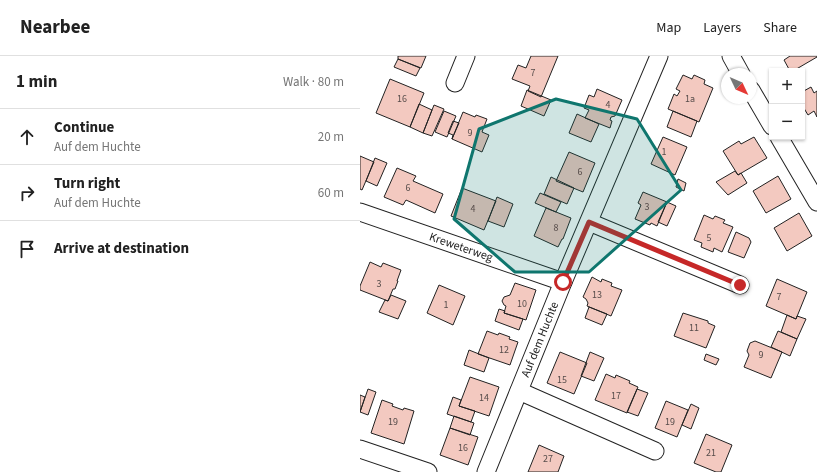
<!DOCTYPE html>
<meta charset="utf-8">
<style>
body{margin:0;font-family:"Source Sans 3",sans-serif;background:#f6f6f6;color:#222}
.controls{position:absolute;right:12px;top:12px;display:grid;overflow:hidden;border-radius:0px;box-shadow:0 1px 3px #0004}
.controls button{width:36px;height:36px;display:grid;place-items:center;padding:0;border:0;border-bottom:1px solid #e0e0e0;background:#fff;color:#222;font:20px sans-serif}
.compass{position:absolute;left:361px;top:12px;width:36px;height:36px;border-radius:50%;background:#fff;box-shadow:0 1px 3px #0004;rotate:134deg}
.stop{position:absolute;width:12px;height:12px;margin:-9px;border:3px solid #c62828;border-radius:50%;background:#fff}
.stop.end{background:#c62828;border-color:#fff;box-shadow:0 1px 4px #0008}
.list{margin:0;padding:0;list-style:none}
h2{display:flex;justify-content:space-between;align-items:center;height:52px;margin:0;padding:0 16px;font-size:17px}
h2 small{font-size:13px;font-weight:400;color:#767676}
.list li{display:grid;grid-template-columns:26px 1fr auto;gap:12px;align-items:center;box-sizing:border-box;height:56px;padding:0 16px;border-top:1px solid #e0e0e0}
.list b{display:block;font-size:15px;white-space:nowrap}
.list p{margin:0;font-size:13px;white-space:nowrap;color:#767676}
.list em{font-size:13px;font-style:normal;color:#767676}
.icon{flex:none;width:22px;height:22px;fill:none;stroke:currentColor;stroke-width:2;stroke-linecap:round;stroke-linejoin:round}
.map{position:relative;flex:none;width:457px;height:416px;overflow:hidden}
header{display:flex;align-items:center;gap:24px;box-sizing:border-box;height:56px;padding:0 20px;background:#fff;border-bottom:1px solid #e0e0e0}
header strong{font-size:19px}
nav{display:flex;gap:22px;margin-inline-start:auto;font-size:14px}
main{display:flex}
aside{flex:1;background:#fff}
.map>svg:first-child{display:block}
</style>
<header>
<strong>Nearbee</strong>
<nav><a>Map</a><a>Layers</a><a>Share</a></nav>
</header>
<main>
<aside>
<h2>1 min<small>Walk · 80 m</small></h2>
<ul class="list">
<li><svg class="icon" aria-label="ahead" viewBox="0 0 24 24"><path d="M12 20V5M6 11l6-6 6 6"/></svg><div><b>Continue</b><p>Auf dem Huchte</p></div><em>20 m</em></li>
<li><svg class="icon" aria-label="right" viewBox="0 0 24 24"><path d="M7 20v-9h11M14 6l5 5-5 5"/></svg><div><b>Turn right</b><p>Auf dem Huchte</p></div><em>60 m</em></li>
<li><svg class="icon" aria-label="arrive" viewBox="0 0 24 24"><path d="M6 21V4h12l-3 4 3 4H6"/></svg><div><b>Arrive at destination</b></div></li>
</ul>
</aside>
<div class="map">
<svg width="457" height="416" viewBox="0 0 457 416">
<rect width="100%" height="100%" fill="#fff"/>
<!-- building -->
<path fill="#f3c9c0" stroke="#222" d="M 38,0 L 66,0 L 61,12 L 38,3 Z
M 171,0 L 198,0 L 181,41 L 168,35 L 170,30 L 152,23 L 158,9 L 166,12 Z
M 430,0 L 457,0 L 457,1 L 433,15 L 430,15 L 424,4 Z
M 38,3 L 60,12 L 56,20 L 34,11 Z
M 323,19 L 332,23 L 334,19 L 345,24 L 344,28 L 353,32 L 339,66 L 308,53 L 314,38 L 317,40 L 320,35 L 316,33 Z
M 30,23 L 64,37 L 50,71 L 16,57 Z
M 451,31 L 454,37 L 457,35 L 457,61 L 454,55 L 448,59 L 442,49 L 442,36 Z
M 237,33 L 262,44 L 255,60 L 251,61 L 250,64 L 252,65 L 250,72 L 225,62 L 229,54 L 224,52 L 229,39 L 234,41 Z
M 167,34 L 191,44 L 184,60 L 161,50 Z
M 59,48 L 72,54 L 63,77 L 50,71 Z
M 74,49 L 84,53 L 72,80 L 63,77 Z
M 84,55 L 96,60 L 87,81 L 75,76 Z
M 313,55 L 337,65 L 331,81 L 307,71 Z
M 103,56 L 115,61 L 116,59 L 127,63 L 122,76 L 129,79 L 122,96 L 92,83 Z
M 217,58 L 239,68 L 231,86 L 209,77 Z
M 93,65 L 99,67 L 92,83 L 93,79 L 88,77 Z
M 303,81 L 327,91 L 315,119 L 291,108 Z
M 394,81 L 407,102 L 378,119 L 363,95 L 379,85 L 381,88 Z
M 209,96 L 235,107 L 223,136 L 196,125 Z
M 0,100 L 14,106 L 2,134 L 0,133 Z
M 15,102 L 27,107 L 17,130 L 6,125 Z
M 37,112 L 56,120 L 53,125 L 83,138 L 75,157 L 46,144 L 43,149 L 24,141 Z
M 375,115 L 378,119 L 381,117 L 387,127 L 368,139 L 356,126 Z
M 418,120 L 431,143 L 406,157 L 393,135 Z
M 191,121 L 214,132 L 207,148 L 184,138 Z
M 318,123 L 326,127 L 324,135 L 316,131 Z
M 102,132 L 136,145 L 124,174 L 91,160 Z
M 283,136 L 307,146 L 297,170 L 291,167 L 290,169 L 275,163 L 281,149 L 278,147 Z
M 180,137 L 201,146 L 196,156 L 175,147 Z
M 137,141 L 153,148 L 144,171 L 128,165 Z
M 307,146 L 316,150 L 307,170 L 298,166 Z
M 186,152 L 211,162 L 203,183 L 202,183 L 198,191 L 174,180 Z
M 439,157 L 452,180 L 427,195 L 414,172 Z
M 344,159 L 353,163 L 355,160 L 365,164 L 363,167 L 373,171 L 362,196 L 354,192 L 353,196 L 341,191 L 342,187 L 334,184 Z
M 376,176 L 389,182 L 391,186 L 384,202 L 368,196 Z
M 10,206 L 21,211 L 23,207 L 41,214 L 37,225 L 38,225 L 35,233 L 33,233 L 28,245 L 0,234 L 0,230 Z
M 232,221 L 241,226 L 242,223 L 252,227 L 251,230 L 262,234 L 251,260 L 227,250 L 228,247 L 226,243 L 223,241 Z
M 417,223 L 447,236 L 436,263 L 406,250 Z
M 155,227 L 176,234 L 166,264 L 144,257 L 146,250 L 144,249 L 142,245 L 144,241 L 150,239 Z
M 79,229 L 105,240 L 93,269 L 67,257 Z
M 31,239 L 46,245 L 38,263 L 19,256 L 25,244 L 28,245 Z
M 229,251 L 247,258 L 242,269 L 225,262 Z
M 139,253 L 145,255 L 144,257 L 163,263 L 159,274 L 135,265 Z
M 323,257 L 348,265 L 348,267 L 355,270 L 346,292 L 314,280 Z
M 427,259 L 436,263 L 437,260 L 446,263 L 437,283 L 421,276 Z
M 127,275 L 138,279 L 139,277 L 150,281 L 149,283 L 158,286 L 150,309 L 118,298 Z
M 418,275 L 437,283 L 430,300 L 411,291 Z
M 395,285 L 422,296 L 411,322 L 384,311 L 389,299 L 387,295 L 390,287 Z
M 109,294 L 129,302 L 124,316 L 104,309 Z
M 200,296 L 227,307 L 214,338 L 187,327 Z
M 230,296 L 244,302 L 234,325 L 221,320 Z
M 346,298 L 359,303 L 356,309 L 344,304 Z
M 246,318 L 255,322 L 256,319 L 270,325 L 269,327 L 278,331 L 267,357 L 235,344 Z
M 110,321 L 139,331 L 129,360 L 99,350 Z
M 8,333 L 16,336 L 8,359 L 0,356 Z
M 277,333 L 288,337 L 278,360 L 267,356 Z
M 0,339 L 5,341 L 0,356 Z
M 93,341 L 101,344 L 99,350 L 115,355 L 111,366 L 87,358 Z
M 22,344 L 33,348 L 32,350 L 43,354 L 44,352 L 54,355 L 44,388 L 11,377 Z
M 306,345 L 328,354 L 317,381 L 295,372 Z
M 331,348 L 339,352 L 331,373 L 322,369 Z
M 94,360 L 114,367 L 110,379 L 90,372 Z
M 90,372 L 118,381 L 108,409 L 80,399 Z
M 346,378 L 372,389 L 361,416 L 356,416 L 334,407 Z
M 179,389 L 204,400 L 198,416 L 168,416 Z"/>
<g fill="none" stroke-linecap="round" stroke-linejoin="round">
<!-- minor casing -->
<g stroke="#222" stroke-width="19">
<g id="minor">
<path d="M 371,0 L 381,18"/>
<path d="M 95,27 L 106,0"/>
<path d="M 391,34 L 412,70"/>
<path d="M 419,81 L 457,146"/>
<path id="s1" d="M 0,156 L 203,226"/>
<path d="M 229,166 L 380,229"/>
<path d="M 159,335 L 295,395"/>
<path d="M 0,393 L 68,416"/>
<path id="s2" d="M 126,416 L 203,226 L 299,0"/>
</g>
</g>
<!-- minor -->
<use href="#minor" stroke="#fff" stroke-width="17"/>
</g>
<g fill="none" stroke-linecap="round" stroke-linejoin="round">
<!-- route -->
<path stroke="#c62828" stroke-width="5" d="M 203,226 L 229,166 L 380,229"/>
</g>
<!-- marked area -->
<path fill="#0f766e" fill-opacity="0.2" stroke="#0f766e" stroke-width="3" stroke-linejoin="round" d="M 196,43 L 277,63 L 321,134 L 229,216 L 155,216 L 94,163 L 119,73 Z"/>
<g text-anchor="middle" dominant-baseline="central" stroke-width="3" stroke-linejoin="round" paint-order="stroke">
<!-- number labels -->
<g font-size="10" fill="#564c4a">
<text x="173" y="17">7</text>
<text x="42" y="43">16</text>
<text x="330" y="43">1a</text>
<text x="248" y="49">4</text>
<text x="110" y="77">9</text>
<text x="304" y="96">1</text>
<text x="220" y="116">6</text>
<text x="48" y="132">6</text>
<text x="287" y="151">3</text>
<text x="113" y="153">4</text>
<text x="196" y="172">8</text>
<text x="349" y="182">5</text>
<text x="19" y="228">3</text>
<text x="237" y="239">13</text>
<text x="419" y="241">7</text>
<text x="162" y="248">10</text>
<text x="86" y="249">1</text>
<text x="334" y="272">11</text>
<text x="144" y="294">12</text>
<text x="401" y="299">9</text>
<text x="202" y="324">15</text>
<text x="256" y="340">17</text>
<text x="124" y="342">14</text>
<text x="33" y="366">19</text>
<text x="310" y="366">19</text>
<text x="103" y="392">16</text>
<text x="351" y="397">21</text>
<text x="188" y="403">27</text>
</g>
<!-- street labels -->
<g font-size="12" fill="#222" stroke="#fff">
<text stroke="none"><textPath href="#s1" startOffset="107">Kreweterweg</textPath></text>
<text stroke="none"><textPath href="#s2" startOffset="143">Auf dem Huchte</textPath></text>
</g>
</g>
</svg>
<div class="controls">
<button>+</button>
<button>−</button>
</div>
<svg class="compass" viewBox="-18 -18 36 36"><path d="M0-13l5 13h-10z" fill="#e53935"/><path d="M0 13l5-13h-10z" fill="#767676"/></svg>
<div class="stop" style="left:203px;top:226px"></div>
<div class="stop end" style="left:380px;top:229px"></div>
</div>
</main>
